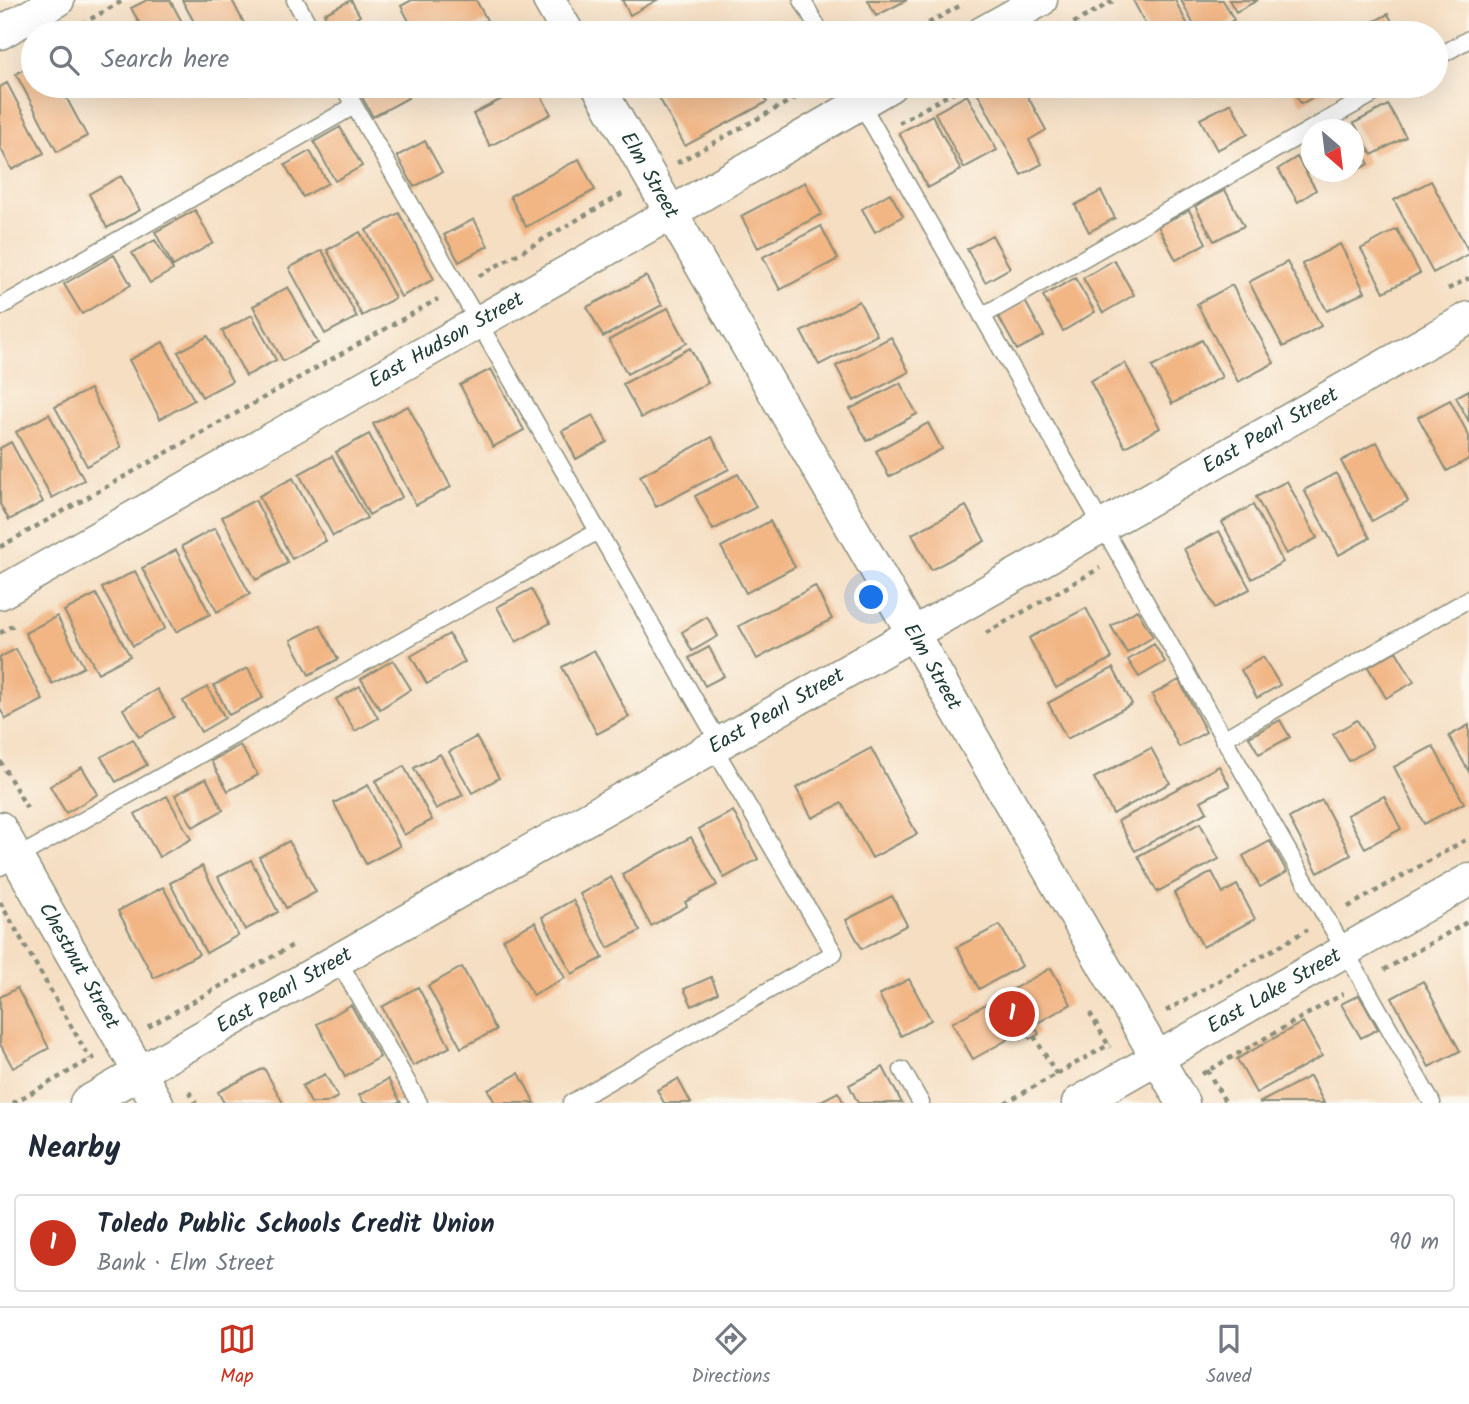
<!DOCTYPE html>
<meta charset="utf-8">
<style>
body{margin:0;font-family:Kalam,sans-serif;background:#f6f6f7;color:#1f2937}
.compass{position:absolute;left:1301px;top:119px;width:63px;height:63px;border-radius:50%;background:#fff;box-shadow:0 7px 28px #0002;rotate:152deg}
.you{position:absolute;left:872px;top:598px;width:24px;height:24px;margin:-18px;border:5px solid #fff;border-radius:50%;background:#1a73e8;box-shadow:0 0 0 10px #1a73e833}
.badge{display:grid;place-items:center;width:46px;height:46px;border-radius:50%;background:#c8321e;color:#fff;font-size:23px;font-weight:700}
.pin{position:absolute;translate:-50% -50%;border:4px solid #fff;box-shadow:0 2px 7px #0006}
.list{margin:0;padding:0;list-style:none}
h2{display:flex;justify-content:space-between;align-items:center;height:91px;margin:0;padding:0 28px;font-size:30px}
h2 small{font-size:23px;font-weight:400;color:#747a83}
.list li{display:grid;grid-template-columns:46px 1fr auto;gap:21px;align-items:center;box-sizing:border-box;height:98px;margin:0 14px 14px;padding:0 14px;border:2px solid #e0e1e3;border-radius:7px}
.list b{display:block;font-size:26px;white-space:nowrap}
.list p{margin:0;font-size:23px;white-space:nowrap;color:#747a83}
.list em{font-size:23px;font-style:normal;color:#747a83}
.icon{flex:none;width:38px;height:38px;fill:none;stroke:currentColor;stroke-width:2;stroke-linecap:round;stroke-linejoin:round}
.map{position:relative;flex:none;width:1469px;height:1103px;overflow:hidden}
.search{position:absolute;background:#fff;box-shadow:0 7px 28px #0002;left:21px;right:21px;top:21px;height:77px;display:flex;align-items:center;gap:18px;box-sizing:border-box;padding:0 24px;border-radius:38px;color:#747a83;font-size:26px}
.sheet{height:203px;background:#fff}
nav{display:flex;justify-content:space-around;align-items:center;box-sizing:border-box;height:98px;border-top:2px solid #e0e1e3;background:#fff;font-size:19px;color:#747a83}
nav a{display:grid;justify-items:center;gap:4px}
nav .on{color:#c8321e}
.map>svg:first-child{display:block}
</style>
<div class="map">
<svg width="1469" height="1103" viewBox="0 0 1469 1103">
<rect width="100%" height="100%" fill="#fbf7ec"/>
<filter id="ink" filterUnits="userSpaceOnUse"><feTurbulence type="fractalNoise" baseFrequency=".0143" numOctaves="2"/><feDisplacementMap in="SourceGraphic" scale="14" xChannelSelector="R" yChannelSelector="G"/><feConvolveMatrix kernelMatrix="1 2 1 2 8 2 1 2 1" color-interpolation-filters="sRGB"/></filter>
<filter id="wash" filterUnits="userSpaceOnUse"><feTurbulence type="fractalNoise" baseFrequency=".00686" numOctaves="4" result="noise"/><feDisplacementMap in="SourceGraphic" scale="28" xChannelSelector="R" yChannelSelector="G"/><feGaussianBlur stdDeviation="1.57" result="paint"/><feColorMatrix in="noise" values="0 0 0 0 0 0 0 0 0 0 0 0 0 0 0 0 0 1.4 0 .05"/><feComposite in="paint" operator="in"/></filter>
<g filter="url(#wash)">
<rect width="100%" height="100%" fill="#f5dec2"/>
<g id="blocks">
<!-- building -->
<path fill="#f2b584" d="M 147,0 L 170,0 L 188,33 L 145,33 L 131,8 Z
M 182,0 L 232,0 L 247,29 L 240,33 L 200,33 Z
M 351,0 L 360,16 L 334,31 L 324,14 Z
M 412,0 L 476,0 L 487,20 L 463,33 L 415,33 L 401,6 Z
M 622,0 L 657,0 L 630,15 Z
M 868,0 L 907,0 L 876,16 Z
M 1133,0 L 1175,0 L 1192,33 L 1150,33 Z
M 1181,0 L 1223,0 L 1234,20 L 1209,33 L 1198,33 Z
M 1229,0 L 1258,0 L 1236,12 Z
M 1388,14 L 1398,33 L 1362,33 L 1359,29 Z
M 33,64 L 33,86 L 60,86 L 87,136 L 57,152 L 16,74 Z
M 7,83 L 44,153 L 12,170 L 0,147 L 0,87 Z
M 356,86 L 401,86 L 408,98 L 373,117 Z
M 527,86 L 536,86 L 551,114 L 490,146 L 473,114 Z
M 653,86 L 759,86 L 767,102 L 685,146 Z
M 980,86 L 1022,86 L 1046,130 L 1029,140 L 1042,164 L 1021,175 L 975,88 Z
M 1291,86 L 1322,86 L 1325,91 L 1301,104 Z
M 967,95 L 997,150 L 964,168 L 935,113 Z
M 1231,103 L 1248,134 L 1217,150 L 1200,119 Z
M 1388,105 L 1406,137 L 1372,155 L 1354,123 Z
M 932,115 L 961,170 L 928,188 L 899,133 Z
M 340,127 L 362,166 L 335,181 L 314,142 Z
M 1354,135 L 1369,164 L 1342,178 L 1338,172 L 1354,172 Z
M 425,141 L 442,172 L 414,187 L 397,156 Z
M 310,151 L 328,183 L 303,197 L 285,165 Z
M 1297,157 L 1316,190 L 1298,202 L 1278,169 Z
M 579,159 L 595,190 L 526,227 L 510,196 Z
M 121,176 L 140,210 L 107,228 L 89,194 Z
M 1431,181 L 1469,252 L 1469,254 L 1433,273 L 1394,200 Z
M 805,182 L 822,214 L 758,248 L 741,216 Z
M 1225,190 L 1244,226 L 1214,241 L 1195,206 Z
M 1101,191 L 1115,218 L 1089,232 L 1075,205 Z
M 890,193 L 903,216 L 875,232 L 862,209 Z
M 195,210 L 213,243 L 173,266 L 155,232 Z
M 1189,210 L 1206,243 L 1176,260 L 1158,226 Z
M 399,213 L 434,279 L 401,297 L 366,230 Z
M 474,219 L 488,246 L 459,262 L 444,235 Z
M 821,226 L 838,259 L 780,290 L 763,257 Z
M 1397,229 L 1420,273 L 1384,292 L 1361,249 Z
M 360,232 L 395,298 L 362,316 L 327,250 Z
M 992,235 L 1010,268 L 985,282 L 967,249 Z
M 155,240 L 173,270 L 150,283 L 132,253 Z
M 1340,244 L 1365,292 L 1327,311 L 1302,264 Z
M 322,250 L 357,317 L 325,334 L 289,268 Z
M 114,255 L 131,285 L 82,314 L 64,284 Z
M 1114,260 L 1134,295 L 1103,313 L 1083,278 Z
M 1287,262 L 1321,326 L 1283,347 L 1249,282 Z
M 646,276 L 662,305 L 603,337 L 587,307 Z
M 1075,278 L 1095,312 L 1063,331 L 1043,296 Z
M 1232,285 L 1274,363 L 1238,382 L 1197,304 Z
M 288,287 L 318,343 L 283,361 L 253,306 Z
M 859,301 L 877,335 L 819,365 L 801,332 Z
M 1025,301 L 1044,336 L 1017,350 L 998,316 Z
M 668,308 L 687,343 L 627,374 L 609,340 Z
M 252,315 L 276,360 L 246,376 L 222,331 Z
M 208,336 L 232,381 L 202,397 L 178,352 Z
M 891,337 L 909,372 L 854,401 L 836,366 Z
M 1202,340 L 1222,377 L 1172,404 L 1152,367 Z
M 163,342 L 194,400 L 160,419 L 129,360 Z
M 690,348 L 708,383 L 641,418 L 623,384 Z
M 1125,363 L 1160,428 L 1125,447 L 1090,381 Z
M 491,369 L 524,430 L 493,447 L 460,385 Z
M 900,383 L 917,414 L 867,441 L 850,409 Z
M 90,389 L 121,447 L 87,466 L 55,407 Z
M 1469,390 L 1469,422 L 1456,397 Z
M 1450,400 L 1469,436 L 1469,459 L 1447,471 L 1418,417 Z
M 408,406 L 451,487 L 416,505 L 373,424 Z
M 49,414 L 84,480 L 52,498 L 16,432 Z
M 593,415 L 607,442 L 576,459 L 562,431 Z
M 928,423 L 942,449 L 889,477 L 876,451 Z
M 369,434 L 402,497 L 369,515 L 336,452 Z
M 712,437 L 729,469 L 656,507 L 640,476 Z
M 11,442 L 43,502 L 9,520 L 0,504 L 0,448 Z
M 1377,442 L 1408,501 L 1372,521 L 1341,461 Z
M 332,456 L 367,518 L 333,536 L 299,474 Z
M 1336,473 L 1370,538 L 1339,555 L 1304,490 Z
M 738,474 L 756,507 L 713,530 L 695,496 Z
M 293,478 L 326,541 L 292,559 L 259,496 Z
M 1287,481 L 1317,538 L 1286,554 L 1256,497 Z
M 255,500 L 288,563 L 256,580 L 222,517 Z
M 1253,505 L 1283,562 L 1252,579 L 1222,522 Z
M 966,506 L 985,541 L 931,570 L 912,534 Z
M 770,521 L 795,567 L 746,593 L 721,547 Z
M 215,528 L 250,594 L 217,612 L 182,546 Z
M 1219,531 L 1250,589 L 1215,608 L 1184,549 Z
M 176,550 L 210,614 L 176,632 L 142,568 Z
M 135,571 L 165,628 L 133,646 L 102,588 Z
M 815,586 L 832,619 L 757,659 L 739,626 Z
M 531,589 L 550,623 L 516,642 L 497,607 Z
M 96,594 L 130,656 L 98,673 L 64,611 Z
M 1086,608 L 1112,658 L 1056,688 L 1029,638 Z
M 1137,610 L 1153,637 L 1127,653 L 1111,626 Z
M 57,616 L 84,667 L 52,684 L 25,633 Z
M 707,617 L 718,636 L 692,651 L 682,632 Z
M 320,625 L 338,659 L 309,675 L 291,640 Z
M 449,634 L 465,662 L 427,684 L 411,656 Z
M 1154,644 L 1165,662 L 1139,677 L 1128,660 Z
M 709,647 L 724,676 L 705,686 L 689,658 Z
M 16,649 L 43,700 L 6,719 L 0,709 L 0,657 Z
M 594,650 L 629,717 L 597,734 L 562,667 Z
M 1396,651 L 1414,682 L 1386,698 L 1368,667 Z
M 1263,657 L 1280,685 L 1257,698 L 1241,670 Z
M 393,660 L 411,689 L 380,709 L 361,679 Z
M 248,668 L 263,698 L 229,715 L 214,685 Z
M 1113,668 L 1132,704 L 1067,739 L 1048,703 Z
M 1179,680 L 1206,732 L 1179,747 L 1152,695 Z
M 360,686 L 378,718 L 355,731 L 336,699 Z
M 207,687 L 225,718 L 201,732 L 183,701 Z
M 157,689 L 174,717 L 139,737 L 123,709 Z
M 1280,720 L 1290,737 L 1259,754 L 1249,737 Z
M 1357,720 L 1373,747 L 1349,761 L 1333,734 Z
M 1469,725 L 1469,772 L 1449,736 Z
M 476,737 L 499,778 L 472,793 L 449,752 Z
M 133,739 L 147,765 L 116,782 L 101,757 Z
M 240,745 L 258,775 L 228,791 L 211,761 Z
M 1433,746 L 1464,803 L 1424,824 L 1394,767 Z
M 871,748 L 917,834 L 872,858 L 842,803 L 812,818 L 796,788 Z
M 1151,748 L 1170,783 L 1113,814 L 1094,778 Z
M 440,754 L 463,795 L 436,809 L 414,768 Z
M 404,766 L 432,820 L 404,835 L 375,781 Z
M 1219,766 L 1230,786 L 1201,801 L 1207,812 L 1135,851 L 1118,821 Z
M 82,767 L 98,794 L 66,813 L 50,786 Z
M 206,778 L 223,810 L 193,827 L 175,795 Z
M 368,785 L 400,846 L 366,864 L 334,803 Z
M 167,796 L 191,839 L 159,857 L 135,814 Z
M 1384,796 L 1401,829 L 1365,848 L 1347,815 Z
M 1322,800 L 1351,855 L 1318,873 L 1289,818 Z
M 733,811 L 758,859 L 724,878 L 699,829 Z
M 1200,823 L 1219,859 L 1157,892 L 1138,856 Z
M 691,837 L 717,885 L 685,902 L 687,906 L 651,926 L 622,874 Z
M 289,841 L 316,892 L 286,908 L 259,857 Z
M 1270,841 L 1287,872 L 1260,887 L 1243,856 Z
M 251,860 L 278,912 L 245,930 L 218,877 Z
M 202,866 L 238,935 L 206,953 L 170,883 Z
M 1212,872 L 1223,893 L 1237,885 L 1255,919 L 1203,947 L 1174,893 Z
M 611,877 L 640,931 L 608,948 L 580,894 Z
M 163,887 L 199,954 L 154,978 L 118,911 Z
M 892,896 L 907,925 L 862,949 L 846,920 Z
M 573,900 L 603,958 L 572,974 L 542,917 Z
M 535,922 L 565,978 L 533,995 L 503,939 Z
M 1000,925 L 1022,966 L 979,989 L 957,947 Z
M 462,967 L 496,1030 L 461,1048 L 428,986 Z
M 1051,968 L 1071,1004 L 1034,1025 L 1039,1034 L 1030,1039 L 1025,1030 L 973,1059 L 952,1023 Z
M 711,977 L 718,993 L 692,1006 L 684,989 Z
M 909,979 L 931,1020 L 901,1036 L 879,995 Z
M 1423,981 L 1460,1051 L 1429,1067 L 1392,998 Z
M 418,987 L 450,1047 L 413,1066 L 382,1007 Z
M 17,988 L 49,1048 L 13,1068 L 0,1044 L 0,997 Z
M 1359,995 L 1378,1029 L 1361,1038 L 1341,1004 Z
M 351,1005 L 380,1057 L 345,1077 L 317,1024 Z
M 1303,1022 L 1322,1056 L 1256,1093 L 1237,1059 Z
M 883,1067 L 902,1103 L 858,1103 L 849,1085 Z
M 264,1068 L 283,1103 L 224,1103 L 218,1092 Z
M 519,1073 L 535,1103 L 495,1103 L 488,1090 Z
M 325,1074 L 338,1097 L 326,1103 L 311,1103 L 302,1086 Z
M 1310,1076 L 1324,1103 L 1259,1103 Z
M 388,1079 L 401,1103 L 364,1103 L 359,1095 Z
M 678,1079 L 691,1103 L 664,1103 L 657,1090 Z
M 838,1092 L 844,1103 L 817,1103 Z"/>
</g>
</g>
<g filter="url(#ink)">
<use href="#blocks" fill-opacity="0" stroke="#8a8e7b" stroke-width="2"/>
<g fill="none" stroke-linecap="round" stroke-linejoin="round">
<!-- service casing -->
<g stroke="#8a8e7b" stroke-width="19">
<path id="service" d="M 295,0 L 313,33
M 802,0 L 821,33
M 1436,58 L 1469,39
M 343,86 L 720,744
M 851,86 L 1432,1103
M 0,307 L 354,106
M 982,316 L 1387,86
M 1223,739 L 1469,599
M 0,867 L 598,531
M 338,960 L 419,1103
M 902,1070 L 921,1103
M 571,1103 L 834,953 L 714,748"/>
</g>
<!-- minor casing -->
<g stroke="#8a8e7b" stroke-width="35">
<g id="minor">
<path d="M 549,0 L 568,33"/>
<path d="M 0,33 L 58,0"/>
<path d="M 982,33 L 1041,0"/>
<path id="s1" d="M 598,86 L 1183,1103"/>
<path id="s2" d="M 0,593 L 643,229 L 890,86"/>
<path id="s3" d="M 0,828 L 157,1103"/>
<path id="s4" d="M 86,1103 L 1469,318"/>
<path id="s5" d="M 1078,1103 L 1469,880"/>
</g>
</g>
<!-- path -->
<path stroke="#8a8e7b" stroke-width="4.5" stroke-dasharray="5 5" stroke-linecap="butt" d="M 82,24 L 124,0
M 911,33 L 963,4
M 1056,33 L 1115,0
M 899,123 L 964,86
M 677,163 L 817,86
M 479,276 L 624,193
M 1448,289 L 1469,278
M 0,547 L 438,299
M 0,633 L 17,623
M 986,633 L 1100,568
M 0,761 L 27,808
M 0,902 L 90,1059
M 1348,907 L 1469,838
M 1384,970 L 1469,921
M 1166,1011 L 1307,930
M 1090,1013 L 1110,1048
M 148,1027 L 293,945
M 1034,1036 L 1057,1075
M 1207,1070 L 1226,1103
M 1202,1074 L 1343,994
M 189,1092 L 196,1103
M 13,1103 L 95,1057
M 1005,1103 L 1110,1044"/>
<!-- service -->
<use href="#service" stroke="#fff" stroke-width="16"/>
<!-- minor -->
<use href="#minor" stroke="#fff" stroke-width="32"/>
</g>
</g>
<g text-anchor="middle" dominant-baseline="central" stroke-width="7" stroke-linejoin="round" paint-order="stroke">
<!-- street labels -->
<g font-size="21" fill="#1f3d34" stroke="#fbf7ec">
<text stroke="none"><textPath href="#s1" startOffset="103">Elm Street</textPath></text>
<text stroke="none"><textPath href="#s2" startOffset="513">East Hudson Street</textPath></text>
<text stroke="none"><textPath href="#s4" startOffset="1362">East Pearl Street</textPath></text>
<text stroke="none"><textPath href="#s1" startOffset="670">Elm Street</textPath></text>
<text stroke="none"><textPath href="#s4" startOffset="794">East Pearl Street</textPath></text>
<text stroke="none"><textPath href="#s3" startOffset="159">Chestnut Street</textPath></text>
<text stroke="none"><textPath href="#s4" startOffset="228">East Pearl Street</textPath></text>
<text stroke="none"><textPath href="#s5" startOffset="226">East Lake Street</textPath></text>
</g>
</g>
</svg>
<svg class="compass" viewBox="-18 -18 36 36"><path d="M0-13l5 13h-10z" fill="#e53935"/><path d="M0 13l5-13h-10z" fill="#747a83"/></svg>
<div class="you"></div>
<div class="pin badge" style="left:1012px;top:1014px">1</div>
<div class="search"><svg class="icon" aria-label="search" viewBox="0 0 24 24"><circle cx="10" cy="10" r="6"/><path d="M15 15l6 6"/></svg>Search here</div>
</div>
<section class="sheet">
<h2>Nearby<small></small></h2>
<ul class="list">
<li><span class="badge">1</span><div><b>Toledo Public Schools Credit Union</b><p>Bank · Elm Street</p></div><em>90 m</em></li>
</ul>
</section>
<nav>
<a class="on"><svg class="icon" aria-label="map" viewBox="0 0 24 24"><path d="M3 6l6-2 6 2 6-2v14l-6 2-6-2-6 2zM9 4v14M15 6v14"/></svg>Map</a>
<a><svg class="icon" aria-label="directions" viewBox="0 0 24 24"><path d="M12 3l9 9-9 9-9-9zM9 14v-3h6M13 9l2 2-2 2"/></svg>Directions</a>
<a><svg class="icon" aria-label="saved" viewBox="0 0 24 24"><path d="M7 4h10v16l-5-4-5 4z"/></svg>Saved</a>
</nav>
